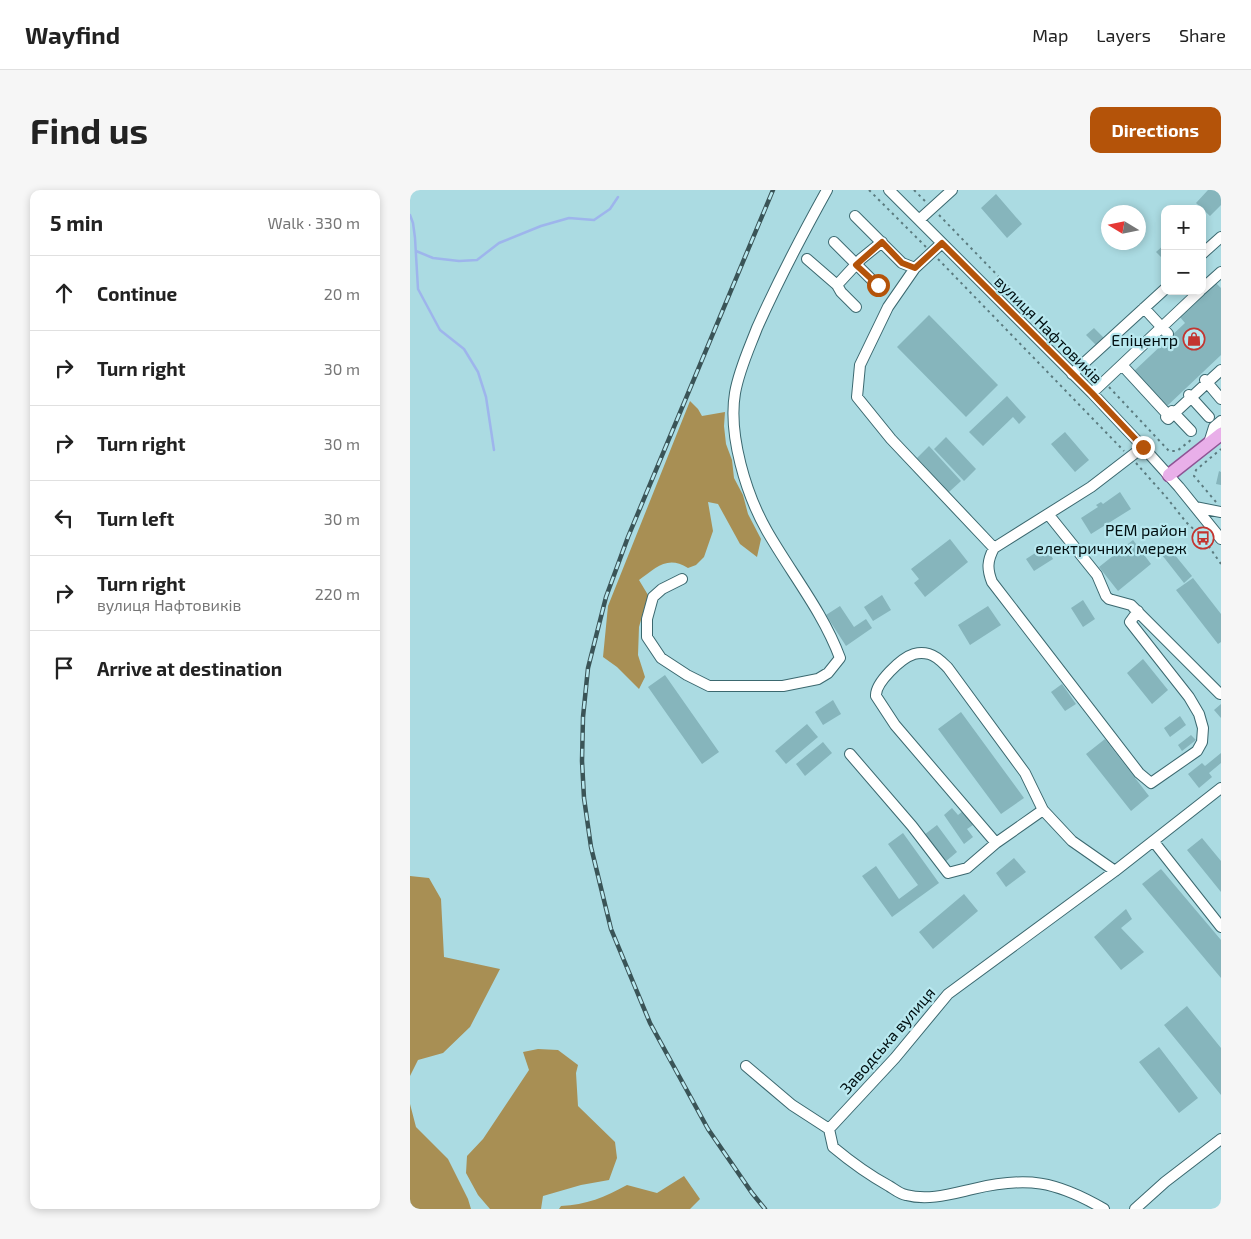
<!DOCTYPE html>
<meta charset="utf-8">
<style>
body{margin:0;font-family:"Exo 2",sans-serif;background:#f6f6f6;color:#222}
.controls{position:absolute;right:15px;top:15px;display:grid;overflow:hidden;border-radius:10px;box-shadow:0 2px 8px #0003}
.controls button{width:45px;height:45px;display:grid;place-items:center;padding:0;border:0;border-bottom:1px solid #e0e0e0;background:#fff;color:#222;font:25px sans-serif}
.compass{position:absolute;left:691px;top:15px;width:45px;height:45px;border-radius:50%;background:#fff;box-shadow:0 2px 8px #0003;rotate:280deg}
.stop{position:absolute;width:15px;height:15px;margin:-11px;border:4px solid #b45309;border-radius:50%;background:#fff}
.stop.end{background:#b45309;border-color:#fff;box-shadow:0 1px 5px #0008}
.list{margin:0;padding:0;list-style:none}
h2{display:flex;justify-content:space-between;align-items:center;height:65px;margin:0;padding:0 20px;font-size:21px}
h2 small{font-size:16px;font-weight:400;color:#767676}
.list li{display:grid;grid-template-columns:32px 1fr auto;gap:15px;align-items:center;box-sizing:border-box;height:75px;padding:0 20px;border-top:1px solid #e0e0e0}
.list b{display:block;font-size:19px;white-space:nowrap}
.list p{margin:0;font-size:16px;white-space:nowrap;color:#767676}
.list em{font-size:16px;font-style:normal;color:#767676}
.icon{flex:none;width:28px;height:28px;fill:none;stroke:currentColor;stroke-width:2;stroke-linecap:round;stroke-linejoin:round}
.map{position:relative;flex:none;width:811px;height:1019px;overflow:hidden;border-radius:10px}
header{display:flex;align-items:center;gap:30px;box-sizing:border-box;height:70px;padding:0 25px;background:#fff;border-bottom:1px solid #e0e0e0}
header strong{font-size:24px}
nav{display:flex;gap:28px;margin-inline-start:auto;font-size:18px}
.intro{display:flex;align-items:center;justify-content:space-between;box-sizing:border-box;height:120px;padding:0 30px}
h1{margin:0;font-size:35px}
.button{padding:12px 22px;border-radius:10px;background:#b45309;color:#fff;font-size:18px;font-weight:700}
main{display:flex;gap:30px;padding:0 30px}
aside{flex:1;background:#fff;border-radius:10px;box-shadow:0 2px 8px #0003}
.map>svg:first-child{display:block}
</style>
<header>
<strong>Wayfind</strong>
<nav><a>Map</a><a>Layers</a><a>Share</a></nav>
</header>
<div class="intro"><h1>Find us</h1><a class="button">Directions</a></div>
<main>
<aside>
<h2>5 min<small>Walk · 330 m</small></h2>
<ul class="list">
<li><svg class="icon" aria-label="ahead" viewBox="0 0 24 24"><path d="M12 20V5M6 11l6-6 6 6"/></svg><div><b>Continue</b></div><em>20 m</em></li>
<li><svg class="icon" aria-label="right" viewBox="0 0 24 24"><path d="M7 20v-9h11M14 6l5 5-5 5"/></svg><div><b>Turn right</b></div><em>30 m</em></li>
<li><svg class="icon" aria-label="right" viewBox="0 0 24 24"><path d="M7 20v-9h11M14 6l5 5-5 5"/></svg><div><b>Turn right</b></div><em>30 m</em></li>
<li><svg class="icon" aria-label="left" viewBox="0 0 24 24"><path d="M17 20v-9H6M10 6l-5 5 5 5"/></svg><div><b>Turn left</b></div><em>30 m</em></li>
<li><svg class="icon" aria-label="right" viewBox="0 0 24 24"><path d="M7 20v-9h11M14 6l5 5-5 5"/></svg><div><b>Turn right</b><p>вулиця Нафтовиків</p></div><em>220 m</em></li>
<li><svg class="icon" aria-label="arrive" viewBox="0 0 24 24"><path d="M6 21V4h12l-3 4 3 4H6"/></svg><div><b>Arrive at destination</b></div></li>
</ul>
</aside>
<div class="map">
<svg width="811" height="1019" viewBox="0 0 811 1019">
<rect width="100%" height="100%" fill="#abdbe2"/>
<!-- forest -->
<path fill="#a88f54" d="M 280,211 L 288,219 L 292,226 L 315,222 L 314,236 L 316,254 L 322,270 L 324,288 L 333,305 L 338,324 L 351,349 L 347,367 L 330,354 L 308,314 L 298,312 L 303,341 L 294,367 L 286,375 L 278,378 C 257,365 246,378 229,390 L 238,405 L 229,437 L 228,465 L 235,487 L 229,499 L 207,477 L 193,467 L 198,416 Z
M 0,686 L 19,688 L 31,709 L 34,767 L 90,779 L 60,837 L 33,863 L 8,870 L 0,886 Z
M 128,859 L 148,860 L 168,875 L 166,883 L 168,916 L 205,952 L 207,968 L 199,990 L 171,995 L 133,1006 L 131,1019 L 80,1019 L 68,1005 L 56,983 L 57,966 L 73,949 L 119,880 L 113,862 Z
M 0,914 L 6,937 L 38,969 L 58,1009 L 61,1019 L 0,1019 Z
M 274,986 L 290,1009 L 280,1019 L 149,1019 L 151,1016 C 176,1015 195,1007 217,995 L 247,1003 Z"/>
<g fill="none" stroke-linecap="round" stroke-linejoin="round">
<!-- stream -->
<path stroke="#9eb5ec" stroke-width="2.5" d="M 0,25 L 3,33 L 5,48 L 8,99 L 30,140 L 54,159 L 68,182 L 76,207 L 84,260
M 6,61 L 23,68 L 49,71 L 67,70 L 89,53 L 131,36 L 159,28 L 184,30 L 200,19 L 208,7"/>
</g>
<!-- building -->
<path fill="#86b5bc" d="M 798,0 L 811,0 L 811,15 L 800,26 L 786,13 Z
M 586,4 L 612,34 L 597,48 L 571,18 Z
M 755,54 L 755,71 L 746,62 Z
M 806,93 L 811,98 L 811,165 L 755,218 L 722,183 L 775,133 L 770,127 Z
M 519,125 L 588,195 L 556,227 L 487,157 Z
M 684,138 L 694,148 L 686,155 L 676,145 Z
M 597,206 L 616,227 L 609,234 L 603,227 L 573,256 L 559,242 Z
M 655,242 L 679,270 L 665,282 L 641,254 Z
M 536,247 L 566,279 L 554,291 L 524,259 Z
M 519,256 L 551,291 L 539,302 L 507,268 Z
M 809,281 L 811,282 L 811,295 L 806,294 Z
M 710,302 L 721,319 L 681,344 L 671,328 L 688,317 L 686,315 L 691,312 L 693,314 Z
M 540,349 L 558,372 L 515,407 L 504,393 L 509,389 L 501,379 Z
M 723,350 L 741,374 L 708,401 L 689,377 Z
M 636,356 L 643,369 L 624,381 L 616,369 Z
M 760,359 L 782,386 L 774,393 L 752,365 Z
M 783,388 L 811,424 L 811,452 L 808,454 L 766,400 Z
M 472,405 L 481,420 L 463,431 L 454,417 Z
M 673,410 L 685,429 L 673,437 L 661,418 Z
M 430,416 L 444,437 L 456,429 L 462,438 L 436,456 L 416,425 Z
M 578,416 L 591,435 L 560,455 L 548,435 Z
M 733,469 L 758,500 L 742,514 L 717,483 Z
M 255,485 L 309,562 L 292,574 L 238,497 Z
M 652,494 L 666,514 L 655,521 L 641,502 Z
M 423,510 L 431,524 L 413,535 L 405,522 Z
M 811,514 L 811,528 L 804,520 Z
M 551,522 L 614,608 L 591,624 L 528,539 Z
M 770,526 L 776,535 L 760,547 L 754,538 Z
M 397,534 L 408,547 L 376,574 L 365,561 Z
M 781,545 L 786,550 L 772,561 L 768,555 Z
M 695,549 L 739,606 L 721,621 L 676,564 Z
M 413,552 L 422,563 L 395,586 L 386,574 Z
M 811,563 L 811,573 L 799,583 L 802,587 L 789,598 L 778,584 L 792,573 L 795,576 Z
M 542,618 L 548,625 L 553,621 L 563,635 L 557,639 L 563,647 L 554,654 L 534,625 Z
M 527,635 L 547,662 L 535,672 L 514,645 Z
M 493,643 L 529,693 L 482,727 L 452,686 L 466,676 L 489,709 L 508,695 L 478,654 Z
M 792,648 L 811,671 L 811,702 L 777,660 Z
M 604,668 L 616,682 L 596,697 L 586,683 Z
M 751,679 L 811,750 L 811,788 L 732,694 Z
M 554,704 L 568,721 L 523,759 L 509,742 Z
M 716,719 L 722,729 L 711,738 L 734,762 L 711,780 L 684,747 Z
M 777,816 L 811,858 L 811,905 L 754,835 Z
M 749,857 L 788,908 L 769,923 L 729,872 Z"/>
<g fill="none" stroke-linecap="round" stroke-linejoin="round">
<!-- minor casing -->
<g stroke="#3b686f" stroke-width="12">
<path id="minor" d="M 479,0 L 682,203 L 733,257 L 769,297 L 811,349
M 445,26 L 492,73 L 505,78 L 532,53
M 509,30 L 542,0
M 424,52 L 467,95
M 792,64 L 811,47
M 397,69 L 427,95 L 431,102 L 446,117
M 505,78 L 478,117 L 450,175 L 447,207 L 481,249 L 584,358
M 427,95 L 451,69 L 472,52
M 792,99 L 811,82
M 734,118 L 758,144
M 712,175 L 758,225
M 662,184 L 755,99
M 795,190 L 811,209
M 682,203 L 790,101
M 779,205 L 799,227
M 762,221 L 781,241
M 756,227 L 758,229 L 811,180
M 799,253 L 804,237 L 811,231
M 785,317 L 811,322
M 638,324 L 687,385 L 696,406 L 699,409 L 721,415 L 810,504
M 272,389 L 252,399 L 243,407 L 237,429 L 237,447 L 251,468 L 277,485 L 299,496 L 373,496 L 408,489 L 418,483 L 430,468 C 413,422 381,383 357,341 C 336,304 318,245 325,203 C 329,180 339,159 347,138 C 368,91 392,45 417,0
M 728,421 L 720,432 L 779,507 L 789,524 L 793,538 L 792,552 L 787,561 L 741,593 L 729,583 L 582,392 C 577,379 577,371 584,358 L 681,297 L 733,257
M 440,564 L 502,636 L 538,683 L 557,678 L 586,653 L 633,620
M 744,652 L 811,737
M 586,653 L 485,535 L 466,506 C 465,493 491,468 504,464 C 508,463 515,463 519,464 C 527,466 533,473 538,478 L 615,583 L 633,620 L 662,651 L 705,681
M 336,876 L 382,915 L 419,939
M 694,1019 C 646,991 617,986 563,999 C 541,1004 518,1011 496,1005 C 490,1004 484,999 479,996 C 459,985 441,972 423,957 L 419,939 L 485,868 L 538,804 L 705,681 L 811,598
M 725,1019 L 755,992 L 811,949"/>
</g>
<!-- major casing -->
<g stroke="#8e5494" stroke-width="15">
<path id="major" d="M 759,285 L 811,244"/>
</g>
<!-- path -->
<path stroke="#5b7b7f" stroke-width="2" stroke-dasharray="2.5 4" stroke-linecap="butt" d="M 459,0 L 516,57
M 504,0 L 515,11
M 529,25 L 622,121 L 667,166
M 528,69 L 714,261
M 699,197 L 759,261 L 767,261 L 781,250
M 726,273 L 757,308 L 776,332 L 793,348 L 811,374
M 806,312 L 784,286 L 786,280 L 811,259"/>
<!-- minor -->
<use href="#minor" stroke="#fff" stroke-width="10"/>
<!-- major -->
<use href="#major" stroke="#e9afe9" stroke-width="12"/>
<!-- rail casing -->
<g stroke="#3a5457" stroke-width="4.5">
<path id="rail" d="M 355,1019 L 342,1003 L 298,939 L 240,833 L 201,739 L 181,657 L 174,608 L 172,571 L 173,527 L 178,478 L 196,407 L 218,347 L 363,0"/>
</g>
<!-- rail -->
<use href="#rail" stroke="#b8e8ef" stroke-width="2.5" stroke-dasharray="8" stroke-linecap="butt"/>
</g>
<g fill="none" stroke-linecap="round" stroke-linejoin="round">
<!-- route -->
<path stroke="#b45309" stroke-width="6" d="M 468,95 L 446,75 L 472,52 L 492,73 L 505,78 L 532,53 L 682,203 L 733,257"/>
</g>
<!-- icons -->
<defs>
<g id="shop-ring" transform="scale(1.125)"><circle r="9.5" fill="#b8e8ef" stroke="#c33530" stroke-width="1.5"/><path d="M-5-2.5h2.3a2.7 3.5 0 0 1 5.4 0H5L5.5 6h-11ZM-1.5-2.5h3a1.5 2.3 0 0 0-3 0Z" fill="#c33530"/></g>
<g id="bus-ring" transform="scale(1.125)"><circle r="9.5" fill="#b8e8ef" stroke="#c33530" stroke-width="1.5"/><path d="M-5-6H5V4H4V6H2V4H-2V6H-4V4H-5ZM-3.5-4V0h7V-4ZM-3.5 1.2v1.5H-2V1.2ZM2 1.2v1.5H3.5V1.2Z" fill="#c33530"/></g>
</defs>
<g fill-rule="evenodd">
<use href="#shop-ring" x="784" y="149"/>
<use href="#bus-ring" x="793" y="348"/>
</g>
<g text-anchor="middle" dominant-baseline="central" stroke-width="4.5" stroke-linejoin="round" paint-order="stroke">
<!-- street labels -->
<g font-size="16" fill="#010f11" stroke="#b8e8ef">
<text transform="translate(639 139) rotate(45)">вулиця Нафтовиків</text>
<text transform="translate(477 850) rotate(-49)">Заводська вулиця</text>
</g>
<!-- poi labels -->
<g font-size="16" fill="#010f11" stroke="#b8e8ef" text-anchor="end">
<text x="768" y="149">Епіцентр</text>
<text x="777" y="339">РЕМ район<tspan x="777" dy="18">електричних мереж</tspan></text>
</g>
</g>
</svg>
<div class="controls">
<button>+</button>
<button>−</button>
</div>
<svg class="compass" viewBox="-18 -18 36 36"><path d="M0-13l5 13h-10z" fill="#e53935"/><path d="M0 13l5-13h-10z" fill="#767676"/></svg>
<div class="stop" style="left:468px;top:95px"></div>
<div class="stop end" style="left:733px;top:257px"></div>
</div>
</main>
